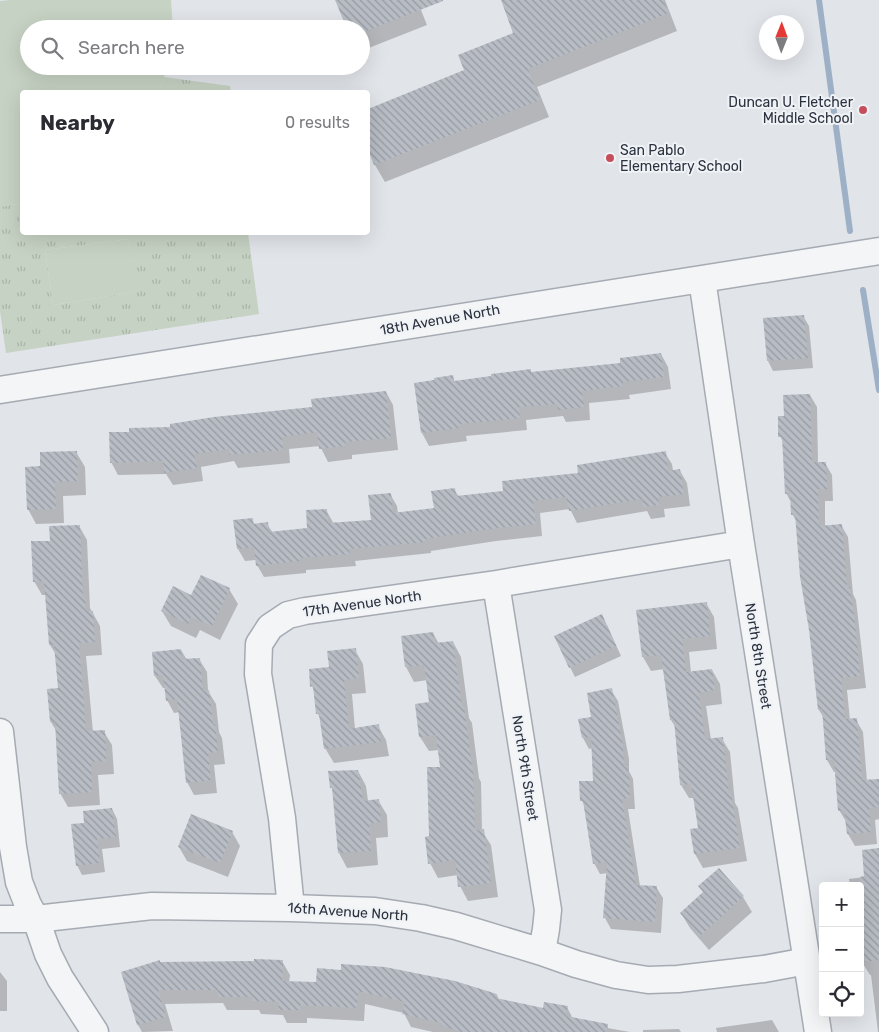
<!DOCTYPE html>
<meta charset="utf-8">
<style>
body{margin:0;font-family:Rubik,sans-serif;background:#f7f7f7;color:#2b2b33}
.controls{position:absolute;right:15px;bottom:15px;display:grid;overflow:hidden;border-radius:5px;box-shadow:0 5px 20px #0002}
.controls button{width:45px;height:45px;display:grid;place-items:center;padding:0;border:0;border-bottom:1px solid #e1e1e2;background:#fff;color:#2b2b33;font:25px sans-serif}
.compass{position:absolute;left:759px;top:15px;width:45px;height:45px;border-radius:50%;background:#fff;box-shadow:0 5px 20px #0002;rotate:1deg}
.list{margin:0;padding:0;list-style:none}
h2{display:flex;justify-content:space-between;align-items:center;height:65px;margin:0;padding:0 20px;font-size:21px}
h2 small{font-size:16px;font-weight:400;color:#7c7c81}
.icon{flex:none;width:28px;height:28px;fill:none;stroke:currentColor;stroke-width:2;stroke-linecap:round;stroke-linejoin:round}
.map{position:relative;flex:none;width:879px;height:1032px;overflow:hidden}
.search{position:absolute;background:#fff;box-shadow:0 5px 20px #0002;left:20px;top:20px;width:350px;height:55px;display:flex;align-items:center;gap:12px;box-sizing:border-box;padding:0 18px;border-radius:28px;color:#7c7c81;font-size:19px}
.panel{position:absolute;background:#fff;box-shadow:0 5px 20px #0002;left:20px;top:90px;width:350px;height:145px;border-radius:5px}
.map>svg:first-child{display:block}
</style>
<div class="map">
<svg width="879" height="1032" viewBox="0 0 879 1032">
<defs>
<pattern id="park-tufts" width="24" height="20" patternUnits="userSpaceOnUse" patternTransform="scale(1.25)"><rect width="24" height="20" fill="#c6d2c3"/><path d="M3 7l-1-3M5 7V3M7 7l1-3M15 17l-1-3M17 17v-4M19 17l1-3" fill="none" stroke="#aab5a9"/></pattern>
<pattern id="building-back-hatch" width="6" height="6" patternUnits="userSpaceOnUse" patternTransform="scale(1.25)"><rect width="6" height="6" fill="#b8bdc5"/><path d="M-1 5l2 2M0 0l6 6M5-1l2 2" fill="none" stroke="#969aa1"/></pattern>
</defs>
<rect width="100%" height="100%" fill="#e1e4e9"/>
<!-- grass -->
<path fill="#c6d2c3" d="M 11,0 L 171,0 L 173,29 L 29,29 L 29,66 L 168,66 L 159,92 L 22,92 L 22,203 L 0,207 L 0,1 Z
M 129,239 L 136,292 L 53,305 L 45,250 Z"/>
<!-- park -->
<path fill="url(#park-tufts)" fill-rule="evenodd" d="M 164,77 L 230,86 L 231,92 L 159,92 Z
M 22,203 L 22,232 L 248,233 L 259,314 L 6,353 L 0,311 L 0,207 ZM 129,239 L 135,292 L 53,305 L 45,250 Z"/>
<!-- shadow -->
<path fill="#0003" d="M 337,0 L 417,0 L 427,25 L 361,51 L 361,29 Z
M 513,0 L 665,0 L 677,31 L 537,87 L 549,117 L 385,182 L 375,165 L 368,146 L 368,110 L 466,71 L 515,34 Z
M 803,316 L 809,326 L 813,368 L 773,371 L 768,361 L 764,319 Z
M 661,354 L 668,367 L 671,389 L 629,395 L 630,399 L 589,403 L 590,420 L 566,422 L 563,416 L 526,420 L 527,430 L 466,436 L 467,441 L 429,446 L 422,433 L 415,384 L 452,377 L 455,382 L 622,365 Z
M 386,392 L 393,405 L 398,450 L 352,455 L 352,459 L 328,462 L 320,446 L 289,449 L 290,463 L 238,468 L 234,461 L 201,467 L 203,481 L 173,485 L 166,474 L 118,475 L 111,462 L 130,433 L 313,408 Z
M 810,395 L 817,407 L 818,463 L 825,463 L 832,475 L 833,501 L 825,501 L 825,527 L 841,525 L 848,537 L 853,594 L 856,600 L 866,688 L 847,690 L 850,720 L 856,720 L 863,732 L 867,781 L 879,780 L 879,819 L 875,820 L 877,844 L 855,846 L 848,834 L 847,823 L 839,810 L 836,772 L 834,772 L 827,760 L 824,718 L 819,710 L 797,522 L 792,514 L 792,504 L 786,493 L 784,444 L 780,436 L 785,417 Z
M 76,452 L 85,467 L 86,495 L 63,496 L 64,523 L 36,524 L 28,509 L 42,467 Z
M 665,453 L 672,464 L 673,471 L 680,471 L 687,483 L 690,506 L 664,509 L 665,517 L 651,519 L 647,511 L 577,523 L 570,509 L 540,513 L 542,536 L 496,541 L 431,551 L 431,553 L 355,561 L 356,566 L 306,570 L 306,573 L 264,577 L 257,565 L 256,560 L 245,561 L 238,549 L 235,521 L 252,519 L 255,525 L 267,524 L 273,533 L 308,530 L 326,510 L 334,524 L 372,521 L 390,494 L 397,506 L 398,513 L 435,509 L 454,489 L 459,497 L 504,492 Z
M 79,526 L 87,540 L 90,608 L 100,626 L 102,655 L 86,656 L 93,732 L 104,732 L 112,745 L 114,774 L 98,775 L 100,805 L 68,807 L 60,793 L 57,732 L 51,722 L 49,690 L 59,689 L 57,656 L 50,645 L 46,595 L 42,595 L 34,581 L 51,542 Z
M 229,589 L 238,604 L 220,640 L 200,630 L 196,638 L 171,626 L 162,611 L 192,597 Z
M 706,603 L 714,617 L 717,649 L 689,652 L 691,673 L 712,670 L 720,684 L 722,704 L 706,706 L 711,740 L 722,739 L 730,752 L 735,803 L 738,808 L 747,861 L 703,868 L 695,854 L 692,830 L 699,829 L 695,798 L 689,798 L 681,785 L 676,728 L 671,720 L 665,669 L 651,671 L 643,657 L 637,611 Z
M 607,625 L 621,656 L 575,677 L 570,667 Z
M 433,633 L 439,644 L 453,642 L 461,657 L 469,718 L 472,723 L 479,778 L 481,782 L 482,831 L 491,845 L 498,897 L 468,901 L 460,886 L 458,875 L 438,878 L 430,863 L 430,837 L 442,768 L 439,750 L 429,751 L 420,737 L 431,703 L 428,680 L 414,682 L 406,667 L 402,637 Z
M 181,650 L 187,660 L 199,659 L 207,672 L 208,691 L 216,704 L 219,732 L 222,738 L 225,764 L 214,765 L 217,793 L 194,795 L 187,782 L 180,712 L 174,713 L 167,700 L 165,688 L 163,688 L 155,676 Z
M 355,650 L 363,664 L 366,693 L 352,694 L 355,729 L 378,726 L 386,740 L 389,756 L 334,763 L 325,748 L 321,720 L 318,714 L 315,693 L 312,686 L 330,668 Z
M 611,690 L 618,701 L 629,759 L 629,771 L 633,779 L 635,809 L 628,809 L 640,886 L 656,887 L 663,898 L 661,933 L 611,929 L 605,918 L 608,873 L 600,874 L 594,863 L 585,806 L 582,801 L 595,782 L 593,748 L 589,749 L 583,738 L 580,720 L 593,718 Z
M 358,771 L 366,786 L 368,801 L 378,800 L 387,815 L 388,837 L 376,838 L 378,865 L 347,868 L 339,853 L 334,792 L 331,787 Z
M 112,809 L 117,819 L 120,847 L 102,849 L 105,872 L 82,875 L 77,865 L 86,824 Z
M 232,832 L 240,846 L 228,877 L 187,861 L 179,847 Z
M 879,850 L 879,1032 L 878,1032 L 871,975 L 870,975 L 862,962 L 860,886 L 850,886 L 849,879 L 865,877 Z
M 718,870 L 743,897 L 752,912 L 709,950 L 690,928 L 681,913 L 704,893 L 700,886 Z
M 282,961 L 290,975 L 289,983 L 497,995 L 499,1000 L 544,1009 L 567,1007 L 573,1019 L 602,1027 L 630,1032 L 433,1032 L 411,1027 L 404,1013 L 365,1004 L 364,1021 L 307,1018 L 307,1023 L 287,1023 L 283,1015 L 261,1014 L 259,1010 L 227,1010 L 223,1003 L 165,1004 L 173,1031 L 142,1032 L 138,1025 L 122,972 L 160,963 Z
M 0,972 L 7,981 L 7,1011 L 0,1011 Z
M 772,1020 L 779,1032 L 717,1032 L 716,1028 Z
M 679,1029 L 681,1032 L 643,1032 L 643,1030 Z"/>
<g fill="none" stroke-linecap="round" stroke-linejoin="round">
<!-- stream -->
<path stroke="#9eb0c6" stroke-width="6" d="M 819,0 L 850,231
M 863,290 L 879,390"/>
</g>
<!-- building -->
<path fill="url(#building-back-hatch)" d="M 335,0 L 443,0 L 443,1 L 361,33 L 361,29 L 347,29 Z
M 501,0 L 663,0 L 669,13 L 528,69 L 540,100 L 374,165 L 368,150 L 368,109 L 464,70 L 458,55 L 513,33 Z
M 804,315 L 808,358 L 767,361 L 763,318 Z
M 661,353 L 664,377 L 623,382 L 623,386 L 582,391 L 584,407 L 558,410 L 557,404 L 519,407 L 520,418 L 460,424 L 460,428 L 421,433 L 414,383 L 434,380 L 434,378 L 453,375 L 454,381 L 491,376 L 491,374 L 531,369 L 531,372 L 620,363 L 620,358 Z
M 386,391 L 391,438 L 345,442 L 346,446 L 319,449 L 317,432 L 282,437 L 283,450 L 229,455 L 229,449 L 194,454 L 197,468 L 164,473 L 163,461 L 110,463 L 109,432 L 129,432 L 129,428 L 170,427 L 170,424 L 214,417 L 312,407 L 311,399 Z
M 810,394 L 812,462 L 826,462 L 827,489 L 818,489 L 819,526 L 842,524 L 847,587 L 850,587 L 855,623 L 860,676 L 841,678 L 845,719 L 857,718 L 862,780 L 879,779 L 879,807 L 869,808 L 871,832 L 847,834 L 844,810 L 838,811 L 834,760 L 826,760 L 822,709 L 818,710 L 809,630 L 800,577 L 795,514 L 791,515 L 790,493 L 785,494 L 782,437 L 778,437 L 778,416 L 784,416 L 783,395 Z
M 77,451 L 78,481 L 55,482 L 56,509 L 27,510 L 25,467 L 40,466 L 40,452 Z
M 666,451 L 668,471 L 680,469 L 684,494 L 658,497 L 659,505 L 643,507 L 642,499 L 569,511 L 566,497 L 533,501 L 536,524 L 489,529 L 425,539 L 425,542 L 349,549 L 350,554 L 300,558 L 300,561 L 256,566 L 254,547 L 237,549 L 233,520 L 253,518 L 253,524 L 268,522 L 269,532 L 307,528 L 306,510 L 327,509 L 328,523 L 371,520 L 368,495 L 391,493 L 393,513 L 434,508 L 431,491 L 455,488 L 456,496 L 503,491 L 502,481 L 578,473 L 577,465 Z
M 80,525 L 83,598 L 85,598 L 86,611 L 93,611 L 95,642 L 79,643 L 86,731 L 105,730 L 106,761 L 91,762 L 92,792 L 59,794 L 55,722 L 50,722 L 47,689 L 58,688 L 54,645 L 49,645 L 44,581 L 33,582 L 31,541 L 50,541 L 49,526 Z
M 201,575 L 230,588 L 212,626 L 191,617 L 188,624 L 161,611 L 173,586 L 191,595 Z
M 707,602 L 710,636 L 682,639 L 686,672 L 712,669 L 715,690 L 699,693 L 705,739 L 723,737 L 729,794 L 731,793 L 740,848 L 694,854 L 690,829 L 698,828 L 691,784 L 680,785 L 674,720 L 670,720 L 661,655 L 642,657 L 636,610 Z
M 602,614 L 616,646 L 569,668 L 554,636 Z
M 433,632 L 435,643 L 453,641 L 462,707 L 464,707 L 472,766 L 473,766 L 475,830 L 484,829 L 491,883 L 458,887 L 455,860 L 428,864 L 425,837 L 429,836 L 427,767 L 440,767 L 436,735 L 419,737 L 415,704 L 429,702 L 424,665 L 405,667 L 401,636 Z
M 356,648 L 359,678 L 344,680 L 349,729 L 379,724 L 381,742 L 324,749 L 319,714 L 316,714 L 313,686 L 310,687 L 309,669 L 329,667 L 327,651 Z
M 181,649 L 182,659 L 200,658 L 203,691 L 209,690 L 213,724 L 215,724 L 218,752 L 208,753 L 211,780 L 186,783 L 177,699 L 166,701 L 163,675 L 154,676 L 152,652 Z
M 612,688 L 623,746 L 624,767 L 628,766 L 630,798 L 622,799 L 636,885 L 657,886 L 655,922 L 603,918 L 607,862 L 593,864 L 583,801 L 580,801 L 579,781 L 593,781 L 591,737 L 582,738 L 578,719 L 591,717 L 587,693 Z
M 358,770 L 363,801 L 379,799 L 381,822 L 369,824 L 371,851 L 338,853 L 332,788 L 330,788 L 328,771 Z
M 112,808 L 116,837 L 97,839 L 100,863 L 76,866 L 71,824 L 84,823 L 83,811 Z
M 191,814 L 233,831 L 220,863 L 178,847 Z
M 879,848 L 879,960 L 860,962 L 860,877 L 864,876 L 862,850 Z
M 719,868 L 744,896 L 700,936 L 680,913 L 703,892 L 698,886 Z
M 254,959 L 283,960 L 282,981 L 316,982 L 317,968 L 341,970 L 341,964 L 385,967 L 455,981 L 497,994 L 496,998 L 543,1008 L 544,1002 L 568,1006 L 566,1016 L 608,1024 L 607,1032 L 462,1032 L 441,1026 L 442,1023 L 402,1014 L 405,1002 L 358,991 L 357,1008 L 300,1005 L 300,1010 L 278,1010 L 279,1002 L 252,1001 L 252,997 L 218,997 L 218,990 L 158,990 L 166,1017 L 137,1025 L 121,972 L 160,960 L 160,962 L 254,961 Z"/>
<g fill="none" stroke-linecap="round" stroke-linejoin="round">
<!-- minor casing -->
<g stroke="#a6abb3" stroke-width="29">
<path id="minor" d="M 702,279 L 741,544 L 818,1032
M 0,390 L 879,251
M 496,584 L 548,910 L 546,929 L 542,952
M 0,732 L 13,847 L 19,882 L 28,905 L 36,919 L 48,954 L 60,978 L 95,1032
M 291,908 L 282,818 L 258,674 L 259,644 L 270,627 L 288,615 L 305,611 L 496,584 L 741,544
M 0,919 L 36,919 L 152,906 L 291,908 L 375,911 L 421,918 L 456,926 L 542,952 L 576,964 L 616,975 L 648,980 L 678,979 L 764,969 L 807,961"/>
</g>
<!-- minor -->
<use href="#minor" stroke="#f3f5f7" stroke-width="26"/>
</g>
<!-- markers -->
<g fill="#c64e5b" stroke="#f0f3f6" stroke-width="2">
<circle cx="863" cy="110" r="5"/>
<circle cx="610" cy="158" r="5"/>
</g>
<g text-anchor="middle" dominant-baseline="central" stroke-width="4" stroke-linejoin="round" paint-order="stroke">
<!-- poi labels -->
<g font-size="14" fill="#2a313f" stroke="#f0f3f6" text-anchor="end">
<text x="853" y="102">Duncan U. Fletcher<tspan x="853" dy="16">Middle School</tspan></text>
<text x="620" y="150" text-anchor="start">San Pablo<tspan x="620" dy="16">Elementary School</tspan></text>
</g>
<!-- street labels -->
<g font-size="14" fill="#2a313f" stroke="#f0f3f6">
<text transform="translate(440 320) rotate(-10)">18th Avenue North</text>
<text transform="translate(362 604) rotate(-8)">17th Avenue North</text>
<text transform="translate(758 656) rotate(81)">North 8th Street</text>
<text transform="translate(525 768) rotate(81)">North 9th Street</text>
<text transform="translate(348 912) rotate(4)">16th Avenue North</text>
</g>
</g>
</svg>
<div class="controls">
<button>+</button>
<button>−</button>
<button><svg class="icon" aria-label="locate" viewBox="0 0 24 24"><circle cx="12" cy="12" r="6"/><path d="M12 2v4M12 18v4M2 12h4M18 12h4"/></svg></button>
</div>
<svg class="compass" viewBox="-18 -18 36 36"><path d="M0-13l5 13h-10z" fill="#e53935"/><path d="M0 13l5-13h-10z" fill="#7c7c81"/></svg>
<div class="search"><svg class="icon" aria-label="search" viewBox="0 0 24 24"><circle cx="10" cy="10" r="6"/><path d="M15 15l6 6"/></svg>Search here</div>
<section class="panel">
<h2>Nearby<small>0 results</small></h2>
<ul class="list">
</ul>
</section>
</div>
